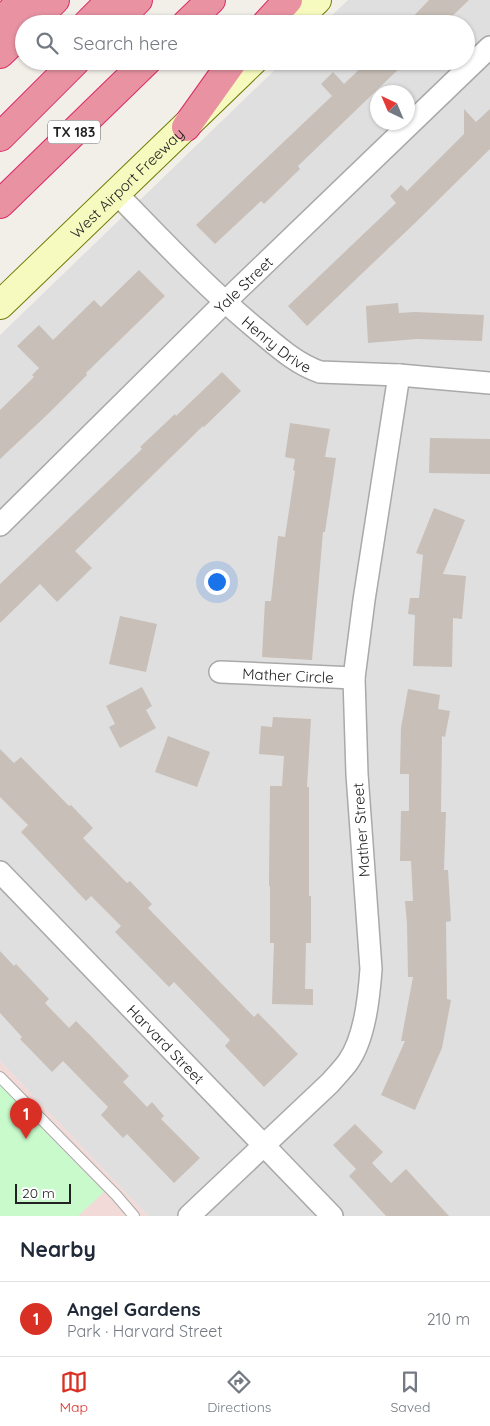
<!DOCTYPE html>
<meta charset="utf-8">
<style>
body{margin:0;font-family:Quicksand,sans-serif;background:#f6f6f7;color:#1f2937}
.compass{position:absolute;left:370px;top:85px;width:45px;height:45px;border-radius:50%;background:#fff;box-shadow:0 1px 4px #0004;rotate:316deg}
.scale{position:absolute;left:15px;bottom:12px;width:56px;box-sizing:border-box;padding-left:5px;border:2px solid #222;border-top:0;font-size:14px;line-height:18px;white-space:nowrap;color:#222;-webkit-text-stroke:4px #fff;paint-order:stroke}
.you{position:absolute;left:216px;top:581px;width:18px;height:18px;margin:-12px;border:4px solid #fff;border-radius:50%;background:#1a73e8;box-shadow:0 0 0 8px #1a73e833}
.badge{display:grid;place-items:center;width:32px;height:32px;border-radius:50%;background:#d93025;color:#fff;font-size:16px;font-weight:700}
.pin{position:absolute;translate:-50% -41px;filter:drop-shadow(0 1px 2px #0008)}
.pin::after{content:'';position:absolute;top:26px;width:18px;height:15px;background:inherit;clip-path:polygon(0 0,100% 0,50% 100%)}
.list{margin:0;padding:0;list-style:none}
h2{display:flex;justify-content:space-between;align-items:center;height:65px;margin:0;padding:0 20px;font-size:21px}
h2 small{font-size:16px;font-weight:400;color:#747a83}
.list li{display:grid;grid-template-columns:32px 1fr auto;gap:15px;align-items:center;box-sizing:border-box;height:75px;padding:0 20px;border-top:1px solid #e0e1e3}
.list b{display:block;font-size:19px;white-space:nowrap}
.list p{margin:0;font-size:16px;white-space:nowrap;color:#747a83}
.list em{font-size:16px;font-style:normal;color:#747a83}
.icon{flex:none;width:28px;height:28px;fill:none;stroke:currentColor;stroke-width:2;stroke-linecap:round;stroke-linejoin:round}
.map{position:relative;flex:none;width:490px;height:1216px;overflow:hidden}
.search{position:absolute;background:#fff;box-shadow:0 1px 4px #0004;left:15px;right:15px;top:15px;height:55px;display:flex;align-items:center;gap:12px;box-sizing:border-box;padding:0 18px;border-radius:28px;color:#747a83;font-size:19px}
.sheet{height:140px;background:#fff}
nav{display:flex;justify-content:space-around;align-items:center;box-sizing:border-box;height:70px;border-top:1px solid #e0e1e3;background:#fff;font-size:14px;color:#747a83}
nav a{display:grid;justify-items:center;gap:2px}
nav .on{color:#d93025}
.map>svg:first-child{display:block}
</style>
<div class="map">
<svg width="490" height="1216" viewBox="0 0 490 1216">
<rect width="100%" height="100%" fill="#f2efe9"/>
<!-- residential -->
<path fill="#e0dfdf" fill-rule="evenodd" d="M 348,0 L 490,0 L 490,1216 L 148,1216 L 0,1061 L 0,335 L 284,61 L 466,61 L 466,24 L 323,24 ZM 378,92 L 408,92 L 408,122 L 378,122 Z"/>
<!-- commercial -->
<path fill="#f2dad9" d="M 0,1061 L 148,1216 L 0,1216 Z"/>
<!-- park -->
<path fill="#c8facc" d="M 0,1085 L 104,1192 L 78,1216 L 0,1216 Z"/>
<!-- building -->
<path fill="#c7bfb8" d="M 429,0 L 469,0 L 444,24 L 406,24 Z
M 368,61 L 407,61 L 298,166 L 300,169 L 264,204 L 261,201 L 215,244 L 196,225 L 332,96 L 321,84 L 333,72 L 344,84 Z
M 464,109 L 476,122 L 490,109 L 490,149 L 415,223 L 307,326 L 288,306 L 396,203 L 390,196 L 401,185 L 407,191 L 464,134 Z
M 139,270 L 165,296 L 86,373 L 87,375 L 49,413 L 0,459 L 0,410 L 34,377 L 32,375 L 39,368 L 17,346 L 39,325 L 53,340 L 94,300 L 101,307 Z
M 398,303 L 399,313 L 415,312 L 484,315 L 482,341 L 417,339 L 368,343 L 366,306 Z
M 222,372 L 241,391 L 204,427 L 203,426 L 75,551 L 92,568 L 57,602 L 40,584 L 0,623 L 0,584 L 142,449 L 140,447 L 175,414 L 176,416 Z
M 290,423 L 330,429 L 325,457 L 336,458 L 325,532 L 323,532 L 312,660 L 262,657 L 265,601 L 271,601 L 278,536 L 285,537 L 295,471 L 293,470 L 295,459 L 285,457 Z
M 430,438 L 490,439 L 490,474 L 429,473 Z
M 434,508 L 465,520 L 443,574 L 466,576 L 462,619 L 453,618 L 452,667 L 413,666 L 415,615 L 408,614 L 410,598 L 419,598 L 423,555 L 416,553 Z
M 120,616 L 157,624 L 146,672 L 109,664 Z
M 142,687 L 152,706 L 146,710 L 156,728 L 120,748 L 109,727 L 115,724 L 106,706 Z
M 408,689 L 440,695 L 438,709 L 450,711 L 445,737 L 442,736 L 441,812 L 446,812 L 444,870 L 448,870 L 451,921 L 446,922 L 447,999 L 451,1000 L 442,1048 L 415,1110 L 381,1095 L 405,1041 L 401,1041 L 413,977 L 408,977 L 407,924 L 405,901 L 413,901 L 411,861 L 400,861 L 401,811 L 409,811 L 409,774 L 400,774 L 401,728 Z
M 273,717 L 311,719 L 307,787 L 309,787 L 309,896 L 311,896 L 311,943 L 306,943 L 305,989 L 313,989 L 313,1005 L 272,1004 L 274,943 L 270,943 L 270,886 L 269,886 L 270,786 L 282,786 L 284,756 L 259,754 L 261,726 L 272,727 Z
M 168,736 L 210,752 L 197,787 L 155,772 Z
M 0,749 L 14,763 L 21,757 L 69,806 L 71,805 L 93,828 L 83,838 L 127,883 L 130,881 L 152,904 L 148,908 L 254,1017 L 258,1013 L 298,1054 L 264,1087 L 225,1046 L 230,1040 L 174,982 L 169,987 L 115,932 L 121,926 L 91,896 L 86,901 L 21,832 L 28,825 L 0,797 Z
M 0,951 L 14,966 L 16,964 L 49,999 L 45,1003 L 69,1028 L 76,1021 L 90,1035 L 129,1076 L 123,1082 L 147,1107 L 152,1102 L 164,1116 L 161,1119 L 200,1158 L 174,1183 L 127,1134 L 123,1138 L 101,1115 L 108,1107 L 63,1061 L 52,1072 L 20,1039 L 22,1037 L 0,1013 Z
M 355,1124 L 383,1152 L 372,1163 L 391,1183 L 406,1169 L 449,1216 L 386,1216 L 349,1176 L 356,1169 L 333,1145 Z"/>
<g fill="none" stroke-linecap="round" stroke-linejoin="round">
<!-- service casing -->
<g stroke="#a9a9a9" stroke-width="12">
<path id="service" d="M 0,1077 L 116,1195 L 134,1216"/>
</g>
<!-- minor casing -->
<g stroke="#a9a9a9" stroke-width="24">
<g id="minor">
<path id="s1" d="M 116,193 C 161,239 205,286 254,327 C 275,344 294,363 320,372 L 399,375 L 490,383"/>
<path id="s2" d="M 0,525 L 225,302 L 490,47"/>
<path id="s3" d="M 220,672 L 354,678"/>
<path id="s4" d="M 0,872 L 332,1216"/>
<path d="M 189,1216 L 330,1083 C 336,1076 343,1069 348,1062 C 365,1038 369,997 371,969 L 357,774 L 354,678 L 364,600 L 399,375"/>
</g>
</g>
<!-- secondary casing -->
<g stroke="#707d05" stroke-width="30">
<g id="secondary">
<path d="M 292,24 L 317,0"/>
<path id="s5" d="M 0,305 L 253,61"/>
</g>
</g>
<!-- motorway casing -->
<g stroke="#dc2a67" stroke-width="30">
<path id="motorway" d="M 0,22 L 23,0
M 31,24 L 55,0
M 87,24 L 111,0
M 114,24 L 138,0
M 186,24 L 211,0
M 266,24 L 288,0
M 0,54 L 24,31
M 186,127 L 233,61
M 0,137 L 76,61
M 0,204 L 147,61"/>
</g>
<!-- service -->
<use href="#service" stroke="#fff" stroke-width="10"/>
<!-- minor -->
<use href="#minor" stroke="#fff" stroke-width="21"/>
<!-- secondary -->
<use href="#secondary" stroke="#f7fabf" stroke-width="28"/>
<!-- motorway -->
<use href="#motorway" stroke="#e892a2" stroke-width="28"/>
</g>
<g text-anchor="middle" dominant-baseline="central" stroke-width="5" stroke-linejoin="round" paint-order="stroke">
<!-- shield labels -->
<rect fill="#fff" stroke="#646464" stroke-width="1" x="48" y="120.5" width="52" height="23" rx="4"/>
<g font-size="14" font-weight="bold" fill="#222">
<text x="74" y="132">TX 183</text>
</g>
<!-- street labels -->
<g font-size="15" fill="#222" stroke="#fff">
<text stroke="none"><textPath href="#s5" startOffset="176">West Airport Freeway</textPath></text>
<text stroke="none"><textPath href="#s2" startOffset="342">Yale Street</textPath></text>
<text stroke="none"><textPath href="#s1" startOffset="221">Henry Drive</textPath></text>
<text stroke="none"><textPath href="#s3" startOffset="68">Mather Circle</textPath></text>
<text transform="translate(361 830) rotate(-94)">Mather Street</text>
<text stroke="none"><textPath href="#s4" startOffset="239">Harvard Street</textPath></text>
</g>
</g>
</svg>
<svg class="compass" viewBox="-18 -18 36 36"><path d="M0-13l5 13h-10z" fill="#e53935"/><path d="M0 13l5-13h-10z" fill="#747a83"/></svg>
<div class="scale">20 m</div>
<div class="you"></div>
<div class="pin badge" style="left:26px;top:1139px">1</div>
<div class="search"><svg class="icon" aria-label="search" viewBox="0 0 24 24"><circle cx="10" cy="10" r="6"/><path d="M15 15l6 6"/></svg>Search here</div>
</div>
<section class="sheet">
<h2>Nearby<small></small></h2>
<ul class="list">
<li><span class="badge">1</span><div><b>Angel Gardens</b><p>Park · Harvard Street</p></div><em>210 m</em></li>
</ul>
</section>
<nav>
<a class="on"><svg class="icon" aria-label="map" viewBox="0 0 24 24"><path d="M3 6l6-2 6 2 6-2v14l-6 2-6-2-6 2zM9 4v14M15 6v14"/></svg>Map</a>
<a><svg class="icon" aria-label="directions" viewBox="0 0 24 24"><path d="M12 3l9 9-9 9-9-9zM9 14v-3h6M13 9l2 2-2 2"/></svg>Directions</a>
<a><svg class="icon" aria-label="saved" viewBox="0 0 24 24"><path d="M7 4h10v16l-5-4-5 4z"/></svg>Saved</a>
</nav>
